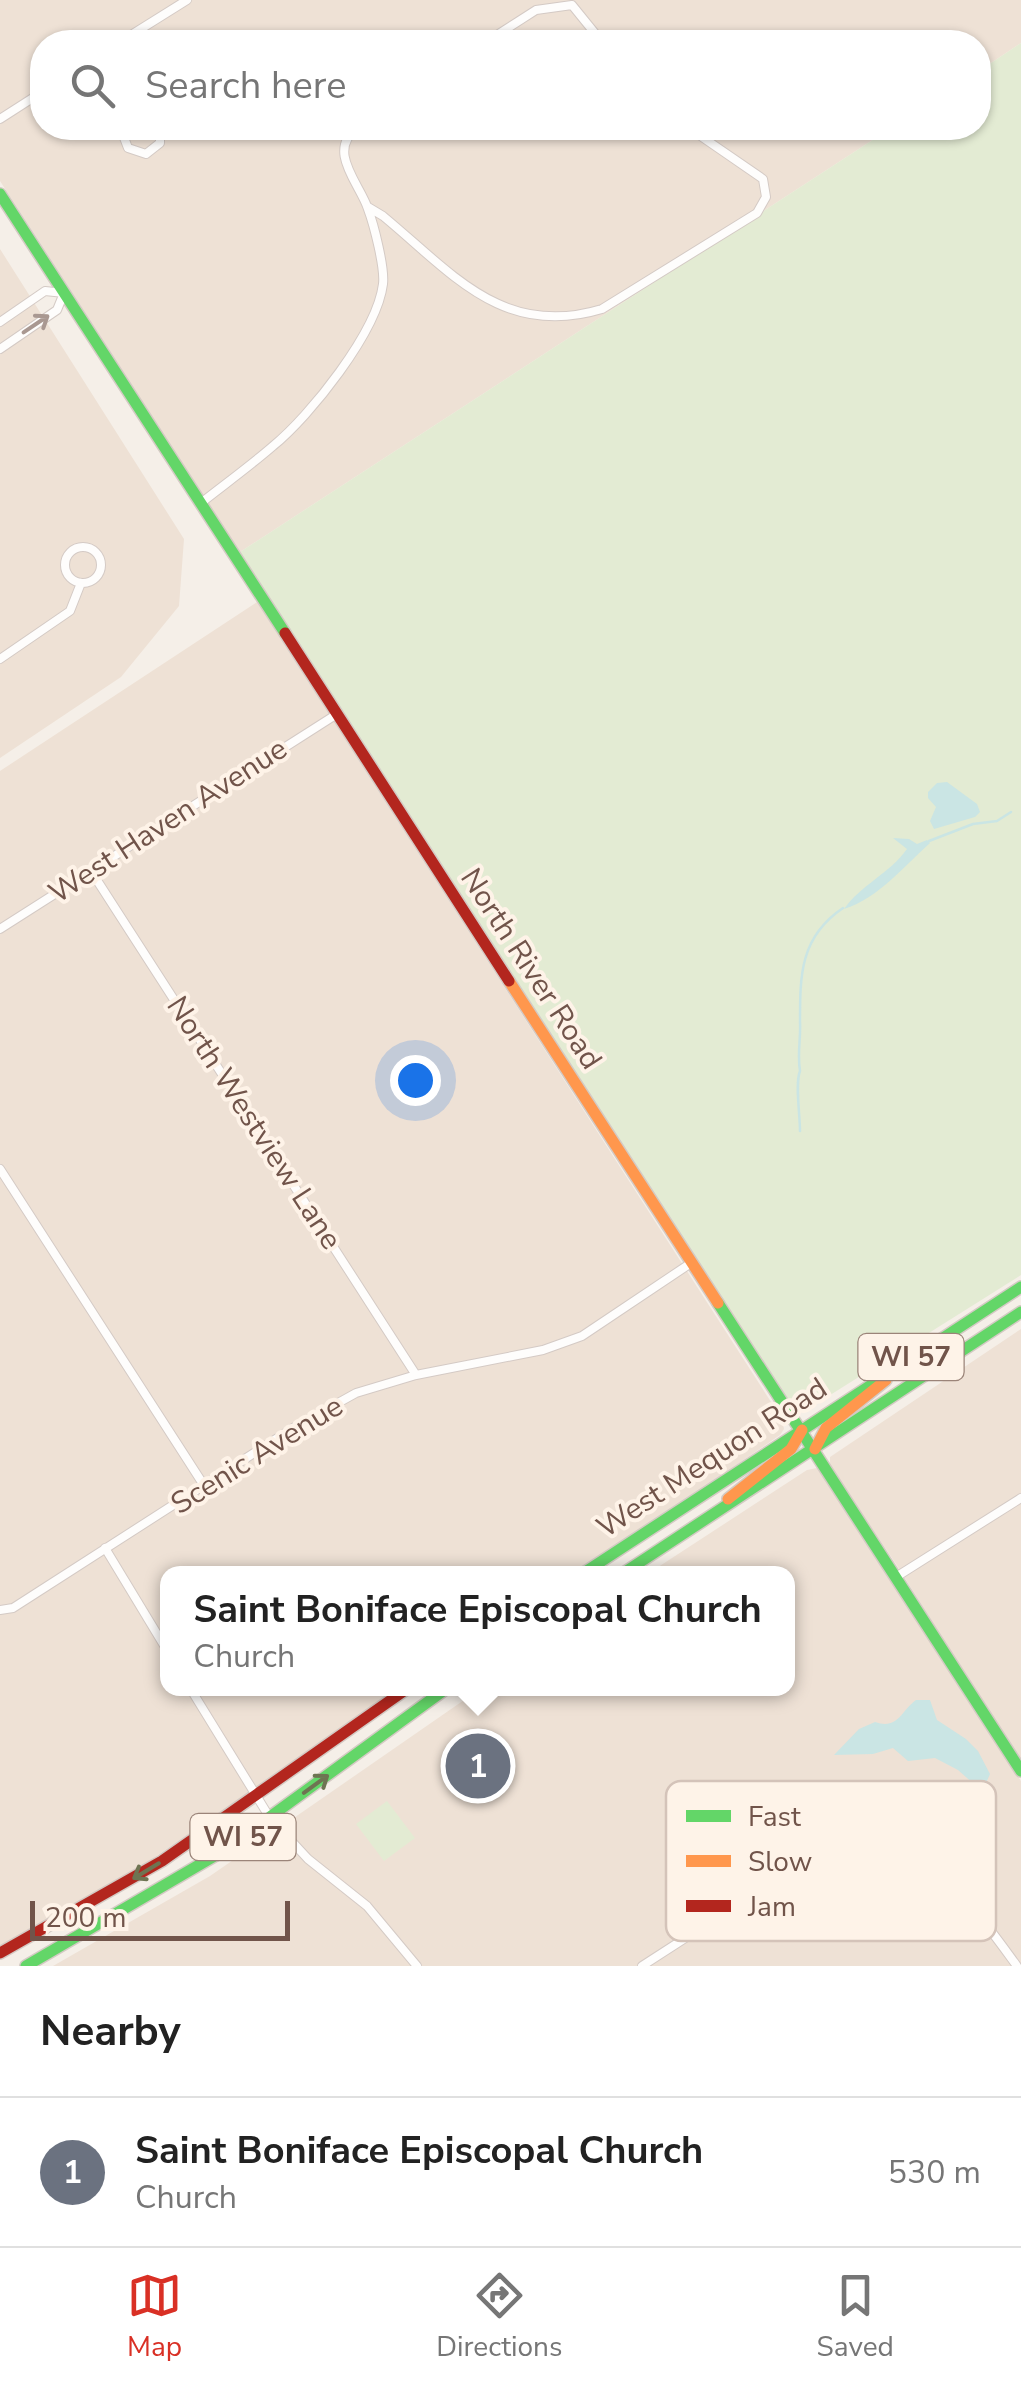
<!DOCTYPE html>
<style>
body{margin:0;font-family:"Nunito Sans",sans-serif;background:#f6f6f6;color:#222}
.scale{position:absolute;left:30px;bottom:25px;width:260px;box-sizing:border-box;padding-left:10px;border:5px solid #71544a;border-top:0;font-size:28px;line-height:35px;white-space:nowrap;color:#71544a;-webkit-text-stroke:8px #fef3e8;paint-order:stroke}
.you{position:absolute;left:415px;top:1080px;width:35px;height:35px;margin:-25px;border:8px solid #fff;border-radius:50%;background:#1a73e8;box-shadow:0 0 0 15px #1a73e833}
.badge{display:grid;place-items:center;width:65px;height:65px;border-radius:50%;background:#d93025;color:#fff;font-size:32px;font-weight:700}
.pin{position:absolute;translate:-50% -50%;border:5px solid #fff;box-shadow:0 2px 10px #0006}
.popup{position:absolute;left:160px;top:1566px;width:635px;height:130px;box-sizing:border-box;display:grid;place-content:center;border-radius:20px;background:#fff;filter:drop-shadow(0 2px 8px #0005);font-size:32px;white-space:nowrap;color:#767676}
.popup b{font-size:38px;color:#222}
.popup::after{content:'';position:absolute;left:50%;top:100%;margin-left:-20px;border:20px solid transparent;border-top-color:#fff}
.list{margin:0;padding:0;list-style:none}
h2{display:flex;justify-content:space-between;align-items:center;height:130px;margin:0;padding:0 40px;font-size:42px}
h2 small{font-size:32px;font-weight:400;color:#767676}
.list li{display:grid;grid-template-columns:65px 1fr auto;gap:30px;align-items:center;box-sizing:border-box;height:150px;padding:0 40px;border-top:2px solid #e0e0e0}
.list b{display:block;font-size:38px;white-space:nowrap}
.list p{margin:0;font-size:32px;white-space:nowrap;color:#767676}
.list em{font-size:32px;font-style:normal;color:#767676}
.icon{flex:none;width:55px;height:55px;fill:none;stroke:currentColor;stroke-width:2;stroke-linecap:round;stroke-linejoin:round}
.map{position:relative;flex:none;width:1021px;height:1966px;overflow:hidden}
.search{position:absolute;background:#fff;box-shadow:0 2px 8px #0004;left:30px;right:30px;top:30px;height:110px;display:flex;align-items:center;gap:25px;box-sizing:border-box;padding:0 35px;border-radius:40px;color:#767676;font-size:38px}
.sheet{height:280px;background:#fff}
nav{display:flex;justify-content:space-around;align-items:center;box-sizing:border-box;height:140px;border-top:2px solid #e0e0e0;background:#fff;font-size:28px;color:#767676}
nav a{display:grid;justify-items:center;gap:5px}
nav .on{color:#d93025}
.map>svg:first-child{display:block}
</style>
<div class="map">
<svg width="1021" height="1966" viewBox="0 0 1021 1966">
<rect width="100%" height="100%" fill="#f5efe8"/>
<!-- residential -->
<path fill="#eee1d5" d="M 0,0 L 1021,0 L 1021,43 L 979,71 L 978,42 L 42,42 L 42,128 L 891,128 L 240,552 L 0,181 Z
M 0,249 L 184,539 L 179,606 L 121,677 L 0,758 Z
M 257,602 L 782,1419 L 784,1429 L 780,1435 L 677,1506 L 572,1573 L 168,1574 L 168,1688 L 398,1689 L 126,1877 L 0,1946 L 0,771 Z
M 1021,1329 L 1021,1763 L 896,1564 L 830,1466 L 830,1457 Z
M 817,1468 L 1021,1781 L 1021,1966 L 53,1966 L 210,1876 L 480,1689 L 788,1688 L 788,1574 L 649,1573 L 807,1470 Z"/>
<!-- green -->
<path fill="#e3ebd3" d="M 1021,43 L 1021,1275 L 819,1402 C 812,1406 804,1411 796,1406 C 780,1395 751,1343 739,1325 L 240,552 L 891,128 L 978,128 L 979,71 Z
M 387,1801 L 415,1838 L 384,1861 L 356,1824 Z"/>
<!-- water -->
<path fill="#cae5e4" d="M 947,782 L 977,804 L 980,812 L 975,817 L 934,829 L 930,821 L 936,807 L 928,798 L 928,792 L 937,783 Z
M 893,838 L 909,839 L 917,844 L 927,840 L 930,843 C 904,866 879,898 844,909 C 861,885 890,873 907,849 Z
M 916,1700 L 930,1700 L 937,1720 L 966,1739 L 978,1751 L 990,1774 L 986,1783 L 975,1785 L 958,1770 L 935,1758 L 908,1761 L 893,1748 L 873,1754 L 834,1755 L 859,1729 L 875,1722 C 898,1730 901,1711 916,1700 Z"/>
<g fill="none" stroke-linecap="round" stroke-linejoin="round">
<!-- stream -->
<path stroke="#cae5e4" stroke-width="2.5" d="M 929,841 L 973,824 L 997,821 L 1011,812
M 800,1131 C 800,1115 795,1083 800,1071 C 797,1054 801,1038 800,1022 C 800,975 800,937 843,908"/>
<!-- street casing -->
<g stroke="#d4cac5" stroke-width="10">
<path id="street" d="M 120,42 L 187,0
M 486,42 L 536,10 L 572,5 L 602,42
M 0,119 L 42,92
M 125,128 L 123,135 L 128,148 L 146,154 L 160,143 L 160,128
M 368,207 L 383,216 C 452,273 503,339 602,309 L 757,213 L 766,197 L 763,179 L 689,128
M 0,322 L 45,291 L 64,293 L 57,310 L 0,349
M 201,503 C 225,484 250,466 273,446 C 310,416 377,332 383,284 C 385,268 374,225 368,209 C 360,184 326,151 357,128
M65 565a18 18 0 1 1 36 0a18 18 0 1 1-36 0Z
M 0,659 L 70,611 L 81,583
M 91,871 L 416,1375
M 0,929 L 337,714
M 0,1169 L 205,1487
M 105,1548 L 168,1652
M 896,1577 L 1021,1498
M 0,1610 L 13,1608 L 293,1428 L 356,1393 L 416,1375 L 543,1350 L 582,1336 L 691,1263
M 190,1688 L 270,1818 L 308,1859 L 367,1906 L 417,1966
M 642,1966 L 806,1860 C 919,1826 957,1884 1017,1966"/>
</g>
<!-- fast casing -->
<g stroke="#d4cac4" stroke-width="14">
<path id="fast" d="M 0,194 L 285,633
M 718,1303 L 1021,1771
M 582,1574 L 1021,1287
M 622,1574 L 1021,1312
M 26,1966 L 223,1851 L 447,1688"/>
</g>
<!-- slow casing -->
<g stroke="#d4cac4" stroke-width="14">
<path id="slow" d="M 509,981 L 718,1303
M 815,1449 L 826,1428 L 886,1380
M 728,1499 L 791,1449 L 802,1430"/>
</g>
<!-- jam casing -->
<g stroke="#d4cac4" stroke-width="14">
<path id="jam" d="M 285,633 L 509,981
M 0,1953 L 162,1861 L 408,1688"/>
</g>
<!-- street -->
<use href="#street" stroke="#fefdfc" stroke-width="8"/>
<!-- fast -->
<use href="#fast" stroke="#63d668" stroke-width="11"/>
<!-- slow -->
<use href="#slow" stroke="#ff974d" stroke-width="11"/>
<!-- jam -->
<use href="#jam" stroke="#b3261e" stroke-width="11"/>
</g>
<!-- one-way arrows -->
<defs><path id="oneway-shaft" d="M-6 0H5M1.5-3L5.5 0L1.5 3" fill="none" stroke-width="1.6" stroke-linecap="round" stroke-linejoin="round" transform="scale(2.5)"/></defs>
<use stroke="#a99891" href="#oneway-shaft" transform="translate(36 324) rotate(-34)"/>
<g stroke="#6e7452">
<use href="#oneway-shaft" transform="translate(316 1784) rotate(-36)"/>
<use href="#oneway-shaft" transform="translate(146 1871) rotate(149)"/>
</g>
<g text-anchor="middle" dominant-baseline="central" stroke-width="8" stroke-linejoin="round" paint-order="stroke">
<!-- shield labels -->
<g fill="#fef3e8" stroke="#9b8479" stroke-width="2.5">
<rect x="858.5" y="1334" width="105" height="46" rx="8"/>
<rect x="190.5" y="1814" width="105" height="46" rx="8"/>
</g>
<g font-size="28" font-weight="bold" fill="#71544a">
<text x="911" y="1357">WI 57</text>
<text x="243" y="1837">WI 57</text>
</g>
<!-- street labels -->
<g font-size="30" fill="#71544a" stroke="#fef3e8">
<text transform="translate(168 821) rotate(-33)">West Haven Avenue</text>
<text transform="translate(531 969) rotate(57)">North River Road</text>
<text transform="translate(254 1123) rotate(57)">North Westview Lane</text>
<text transform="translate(257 1455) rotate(-32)">Scenic Avenue</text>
<text transform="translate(712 1458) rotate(-33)">West Mequon Road</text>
</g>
</g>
<!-- legend -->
<rect x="666" y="1781" width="330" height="160" rx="15" fill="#fef3e8" stroke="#d4c3b9" stroke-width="2.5"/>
<rect x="686" y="1810" width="45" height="12" fill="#63d668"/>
<rect x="686" y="1855" width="45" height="12" fill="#ff974d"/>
<rect x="686" y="1900" width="45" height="12" fill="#b3261e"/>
<g font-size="28" fill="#71544a">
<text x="748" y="1826">Fast</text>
<text x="748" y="1871">Slow</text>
<text x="748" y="1916">Jam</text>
</g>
</svg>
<div class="scale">200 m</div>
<div class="you"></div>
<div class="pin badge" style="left:478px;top:1766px;background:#6b7280">1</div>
<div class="popup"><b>Saint Boniface Episcopal Church</b>Church</div>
<div class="search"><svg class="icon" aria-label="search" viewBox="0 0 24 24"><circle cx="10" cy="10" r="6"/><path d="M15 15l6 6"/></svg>Search here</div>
</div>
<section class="sheet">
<h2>Nearby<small></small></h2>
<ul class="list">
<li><span class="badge" style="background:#6b7280">1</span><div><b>Saint Boniface Episcopal Church</b><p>Church</p></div><em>530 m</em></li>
</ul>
</section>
<nav>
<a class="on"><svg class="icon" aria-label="map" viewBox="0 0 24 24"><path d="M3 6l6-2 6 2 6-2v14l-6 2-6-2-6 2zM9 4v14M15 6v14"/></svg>Map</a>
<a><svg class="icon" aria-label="directions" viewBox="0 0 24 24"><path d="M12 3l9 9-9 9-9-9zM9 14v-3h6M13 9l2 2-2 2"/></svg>Directions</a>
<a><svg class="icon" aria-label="saved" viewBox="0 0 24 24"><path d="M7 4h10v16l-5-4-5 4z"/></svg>Saved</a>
</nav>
